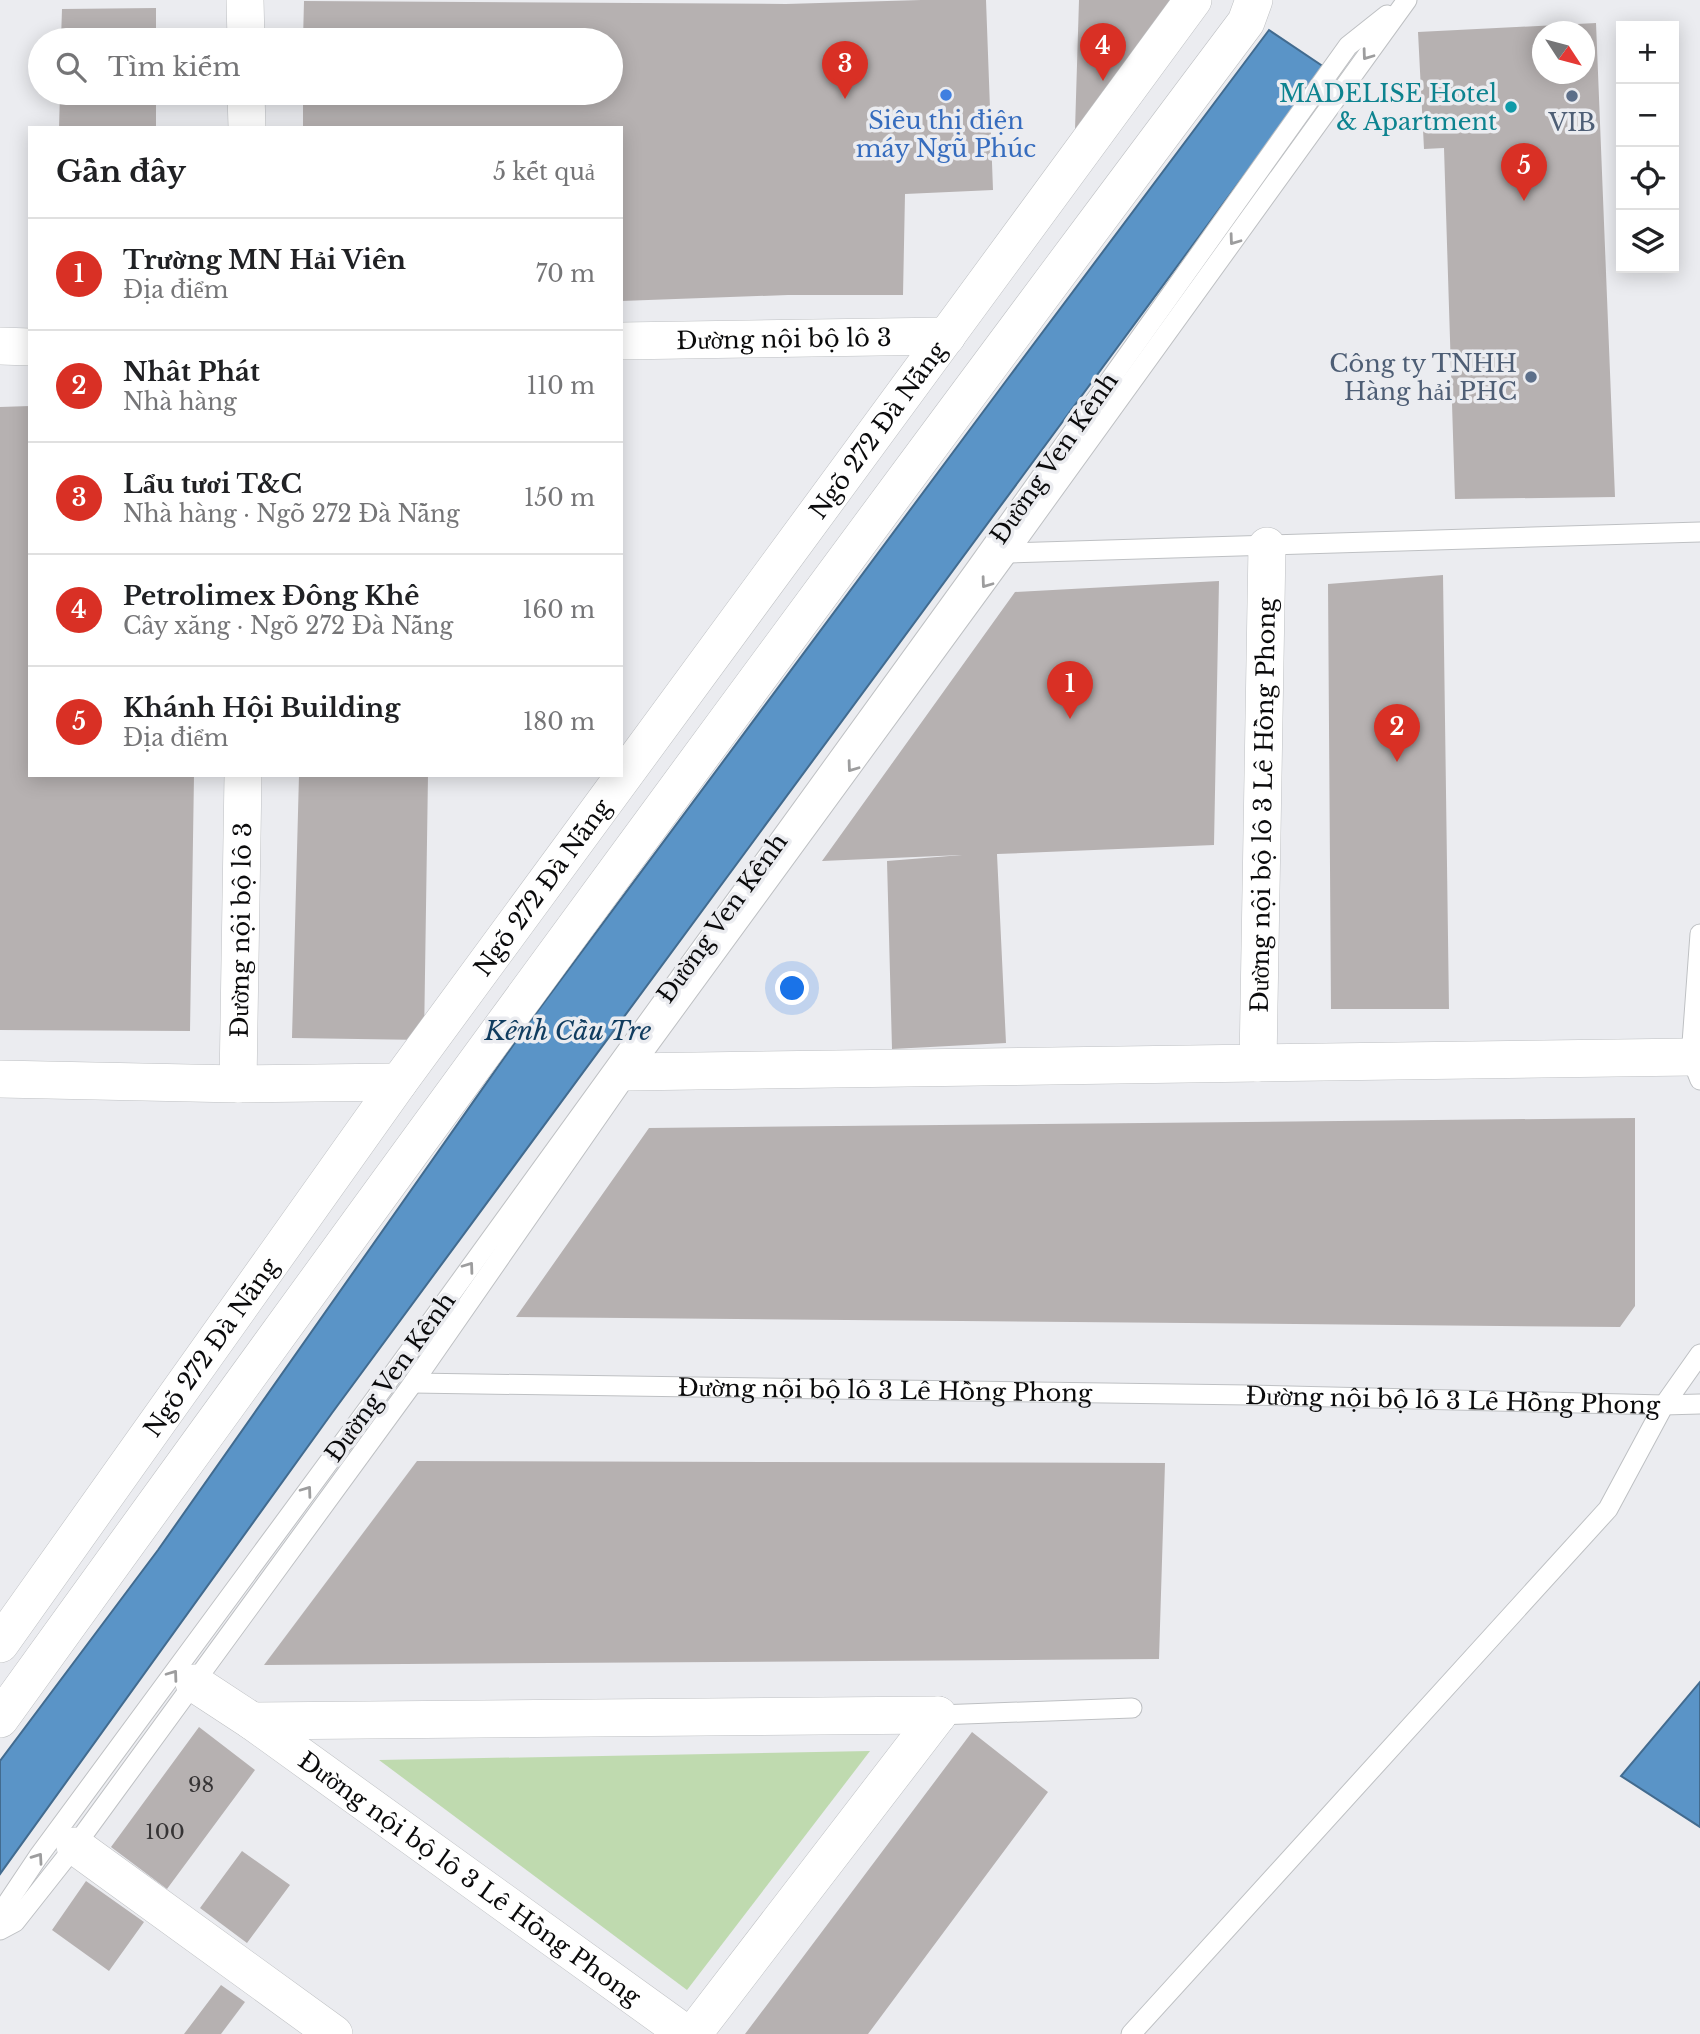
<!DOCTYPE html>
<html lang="vi">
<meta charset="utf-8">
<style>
body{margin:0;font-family:"Libre Baskerville",serif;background:#f6f6f6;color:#202124}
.controls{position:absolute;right:21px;top:21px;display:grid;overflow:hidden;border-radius:0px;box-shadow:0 4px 18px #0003}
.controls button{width:63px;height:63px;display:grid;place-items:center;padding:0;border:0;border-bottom:2px solid #e0e0e0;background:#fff;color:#202124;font:35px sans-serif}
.compass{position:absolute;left:1532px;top:21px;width:63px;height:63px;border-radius:50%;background:#fff;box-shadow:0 4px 18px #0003;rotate:126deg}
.you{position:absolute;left:793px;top:989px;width:24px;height:24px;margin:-18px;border:5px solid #fff;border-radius:50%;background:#1a73e8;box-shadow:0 0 0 10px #1a73e833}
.badge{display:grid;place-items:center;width:46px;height:46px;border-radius:50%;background:#d93025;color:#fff;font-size:23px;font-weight:700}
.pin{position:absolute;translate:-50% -58px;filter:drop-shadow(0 2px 4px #0008)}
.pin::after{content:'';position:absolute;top:37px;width:24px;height:21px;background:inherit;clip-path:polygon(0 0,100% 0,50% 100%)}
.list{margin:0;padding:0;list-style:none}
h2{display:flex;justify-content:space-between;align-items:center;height:91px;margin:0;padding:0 28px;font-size:30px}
h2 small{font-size:23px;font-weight:400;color:#757577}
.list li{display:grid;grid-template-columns:46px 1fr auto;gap:21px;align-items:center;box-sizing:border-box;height:112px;padding:0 28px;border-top:2px solid #e0e0e0}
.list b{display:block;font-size:26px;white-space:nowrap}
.list p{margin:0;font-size:23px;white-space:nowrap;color:#757577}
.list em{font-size:23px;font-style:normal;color:#757577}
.icon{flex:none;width:38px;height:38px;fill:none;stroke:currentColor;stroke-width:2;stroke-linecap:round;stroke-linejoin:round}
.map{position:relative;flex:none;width:1700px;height:2034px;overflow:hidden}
.search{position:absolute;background:#fff;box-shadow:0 4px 18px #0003;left:28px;top:28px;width:595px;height:77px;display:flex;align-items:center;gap:18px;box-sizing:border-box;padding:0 24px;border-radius:38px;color:#757577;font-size:26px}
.panel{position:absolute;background:#fff;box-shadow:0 4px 18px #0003;left:28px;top:126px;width:595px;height:651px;border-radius:0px}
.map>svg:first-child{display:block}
</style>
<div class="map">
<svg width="1700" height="2034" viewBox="0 0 1700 2034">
<rect width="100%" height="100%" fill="#ebecf0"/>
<!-- green -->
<path fill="#bfdaaf" d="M 870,1751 L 687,1990 L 379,1760 Z"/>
<!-- water -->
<path fill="#5a94c7" stroke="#426b8f" stroke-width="2" d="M 1269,30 L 1324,67 L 332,1413 L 0,1874 L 0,1761 L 158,1550 L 528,1024 L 1006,381 Z
M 1700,1682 L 1700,1827 L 1621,1776 Z"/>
<!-- building -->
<path fill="#b6b1b1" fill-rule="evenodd" d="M 921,0 L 986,0 L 993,190 L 905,194 L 903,295 L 788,295 L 621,301 L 621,128 L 303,128 L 303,93 L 611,93 L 611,40 L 303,40 L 304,1 L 786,4 Z
M 1079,0 L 1187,0 L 1074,162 Z
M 156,8 L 156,40 L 61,40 L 62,9 Z
M 1596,23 L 1615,497 L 1455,499 L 1444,148 L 1424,149 L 1418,32 ZM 1542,32 L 1584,32 L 1584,74 L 1542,74 Z
M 60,93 L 156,93 L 156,128 L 59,128 Z
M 30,406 L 30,775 L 194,775 L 190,1031 L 0,1030 L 0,407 Z
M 1443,575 L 1449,1009 L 1331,1009 L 1328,584 Z
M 1219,581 L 1214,845 L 997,854 L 1006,1043 L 892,1049 L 887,861 L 962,855 L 822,861 L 1015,592 Z
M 299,775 L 428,775 L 424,1040 L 292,1038 Z
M 1635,1118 L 1635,1306 L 1620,1327 L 516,1317 L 649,1128 Z
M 417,1461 L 1165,1463 L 1159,1659 L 264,1665 Z
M 199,1727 L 255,1770 L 167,1889 L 111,1847 Z
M 972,1732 L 1048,1792 L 868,2034 L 745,2034 Z
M 242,1851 L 290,1885 L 247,1943 L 200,1908 Z
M 86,1881 L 144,1922 L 109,1971 L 52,1930 Z
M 221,1985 L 245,2002 L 221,2034 L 184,2034 Z"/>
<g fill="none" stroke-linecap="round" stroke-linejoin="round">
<!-- lane casing -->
<g stroke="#bec0c3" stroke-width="21">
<g id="lane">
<path d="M 1008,553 L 1700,532"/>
<path d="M 1700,934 L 1691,1057 L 1700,1080"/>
<path d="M 1700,1354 L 1664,1405 L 1700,1404"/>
<path id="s1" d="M 413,1383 L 1249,1395 L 1664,1405 L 1608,1509 L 1131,2034"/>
<path d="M 938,1715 L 1132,1708"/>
<path d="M 0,1914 L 38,1857 L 370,1406 L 976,568 L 1348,46 L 1387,15"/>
<path d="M 0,1930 L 15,1922 L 75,1846 L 413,1383 L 629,1072 L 1008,553 L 1407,0"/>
</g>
</g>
<!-- street casing -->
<g stroke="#bec0c3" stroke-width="38">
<g id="street">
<path d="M 245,0 L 246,40"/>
<path d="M 246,93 L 247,128"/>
<path id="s2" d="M 621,341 L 947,336"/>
<path d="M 0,346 L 30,347"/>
<path d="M 1258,1063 L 1691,1057"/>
<path id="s3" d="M 629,1072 L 1258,1063 L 1267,546"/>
<path d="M 0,1079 L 238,1084 L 399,1082"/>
<path id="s4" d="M 238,1084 L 243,775"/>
<path id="s5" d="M 0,1644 L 399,1082 L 1193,0"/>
<path id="s6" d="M 194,1683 L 252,1721 L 686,2034"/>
<path d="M 0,1719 C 410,1150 825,583 1246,22 L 1254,0"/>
<path d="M 252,1721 L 938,1715"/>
<path d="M 75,1846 L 334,2034"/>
<path d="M 693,2034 L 938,1715"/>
</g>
</g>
<!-- lane -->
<use href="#lane" stroke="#fff" stroke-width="19"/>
<!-- street -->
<use href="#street" stroke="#fff" stroke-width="37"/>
</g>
<!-- one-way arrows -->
<defs><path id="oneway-chevron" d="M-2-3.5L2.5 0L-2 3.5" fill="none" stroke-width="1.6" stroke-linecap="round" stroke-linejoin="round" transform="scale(1.75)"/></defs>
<g stroke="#9d9d9e">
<use href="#oneway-chevron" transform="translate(1367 55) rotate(126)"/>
<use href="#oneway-chevron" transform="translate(1234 240) rotate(126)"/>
<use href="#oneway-chevron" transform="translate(986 583) rotate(126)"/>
<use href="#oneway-chevron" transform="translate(852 767) rotate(126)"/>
<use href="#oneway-chevron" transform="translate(469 1267) rotate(-54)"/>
<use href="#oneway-chevron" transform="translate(307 1491) rotate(-54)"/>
<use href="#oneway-chevron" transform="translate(173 1675) rotate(-54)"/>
<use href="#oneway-chevron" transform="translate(38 1858) rotate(-55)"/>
</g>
<!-- markers -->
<circle fill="#3f7fe0" stroke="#ebecf0" stroke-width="2.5" cx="946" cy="95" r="7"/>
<g fill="#5c6f8a" stroke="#ebecf0" stroke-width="2.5">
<circle cx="1572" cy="96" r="7"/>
<circle cx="1531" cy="377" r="7"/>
</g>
<circle fill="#0f9aa8" stroke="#ebecf0" stroke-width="2.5" cx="1511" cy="107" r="7"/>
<g text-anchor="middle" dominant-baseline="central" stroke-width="7" stroke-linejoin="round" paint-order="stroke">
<!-- number labels -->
<g font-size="21" fill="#363435">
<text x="201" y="1785">98</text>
<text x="165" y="1832">100</text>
</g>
<!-- culture labels -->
<g font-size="24" fill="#0d838f" stroke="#ebecf0" text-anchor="end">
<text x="1497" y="93">MADELISE Hotel<tspan x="1497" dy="28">&amp; Apartment</tspan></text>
</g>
<!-- shop labels -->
<g font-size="24" fill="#366cbe" stroke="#ebecf0">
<text x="946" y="120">Siêu thị điện<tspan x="946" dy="28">máy Ngũ Phúc</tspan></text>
</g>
<!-- service labels -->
<g font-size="24" fill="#4e5e75" stroke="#ebecf0">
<text x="1572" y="122">VIB</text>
<text x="1517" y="363" text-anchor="end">Công ty TNHH<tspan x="1517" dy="28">Hàng hải PHC</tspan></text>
</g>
<!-- street labels -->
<g font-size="24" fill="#0b0b0c" stroke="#ebecf0">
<text stroke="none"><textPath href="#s2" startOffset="163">Đường nội bộ lô 3</textPath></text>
<text stroke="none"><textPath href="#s5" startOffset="1498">Ngõ 272 Đà Nẵng</textPath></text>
<text transform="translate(1054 458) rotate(-55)">Đường Ven Kênh</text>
<text stroke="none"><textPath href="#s3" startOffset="887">Đường nội bộ lô 3 Lê Hồng Phong</textPath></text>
<text stroke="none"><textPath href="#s5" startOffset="931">Ngõ 272 Đà Nẵng</textPath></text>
<text transform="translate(722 918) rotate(-54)">Đường Ven Kênh</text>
<text stroke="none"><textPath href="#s4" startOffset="154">Đường nội bộ lô 3</textPath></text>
<text stroke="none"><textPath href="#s5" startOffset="364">Ngõ 272 Đà Nẵng</textPath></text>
<text transform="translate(390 1377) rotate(-54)">Đường Ven Kênh</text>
<text stroke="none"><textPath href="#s1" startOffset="472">Đường nội bộ lô 3 Lê Hồng Phong</textPath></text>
<text stroke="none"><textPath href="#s1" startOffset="1040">Đường nội bộ lô 3 Lê Hồng Phong</textPath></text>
<text stroke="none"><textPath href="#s6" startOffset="338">Đường nội bộ lô 3 Lê Hồng Phong</textPath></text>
</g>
<!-- water labels -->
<g font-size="26" font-style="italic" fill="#103c5f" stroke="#ebecf0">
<text x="568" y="1031">Kênh Cầu Tre</text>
</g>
</g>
</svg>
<div class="controls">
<button>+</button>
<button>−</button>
<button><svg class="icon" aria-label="locate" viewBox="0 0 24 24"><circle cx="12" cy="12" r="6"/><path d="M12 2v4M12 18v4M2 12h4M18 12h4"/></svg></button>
<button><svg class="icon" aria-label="layers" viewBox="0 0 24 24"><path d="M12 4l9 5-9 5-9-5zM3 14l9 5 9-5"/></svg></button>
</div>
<svg class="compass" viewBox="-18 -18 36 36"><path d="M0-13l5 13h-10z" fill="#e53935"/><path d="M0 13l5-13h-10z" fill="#757577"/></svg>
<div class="you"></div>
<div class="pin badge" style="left:1070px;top:719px">1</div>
<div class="pin badge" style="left:1397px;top:762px">2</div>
<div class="pin badge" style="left:845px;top:99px">3</div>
<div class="pin badge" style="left:1103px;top:81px">4</div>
<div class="pin badge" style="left:1524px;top:201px">5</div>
<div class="search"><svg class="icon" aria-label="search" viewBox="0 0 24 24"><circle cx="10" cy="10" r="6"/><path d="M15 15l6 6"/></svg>Tìm kiếm</div>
<section class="panel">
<h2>Gần đây<small>5 kết quả</small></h2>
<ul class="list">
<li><span class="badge">1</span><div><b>Trường MN Hải Viên</b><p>Địa điểm</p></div><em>70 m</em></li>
<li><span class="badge">2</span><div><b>Nhât Phát</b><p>Nhà hàng</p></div><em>110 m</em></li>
<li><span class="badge">3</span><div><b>Lẩu tươi T&amp;C</b><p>Nhà hàng · Ngõ 272 Đà Nẵng</p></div><em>150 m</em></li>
<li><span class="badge">4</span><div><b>Petrolimex Đông Khê</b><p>Cây xăng · Ngõ 272 Đà Nẵng</p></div><em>160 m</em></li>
<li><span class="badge">5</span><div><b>Khánh Hội Building</b><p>Địa điểm</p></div><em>180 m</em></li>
</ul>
</section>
</div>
